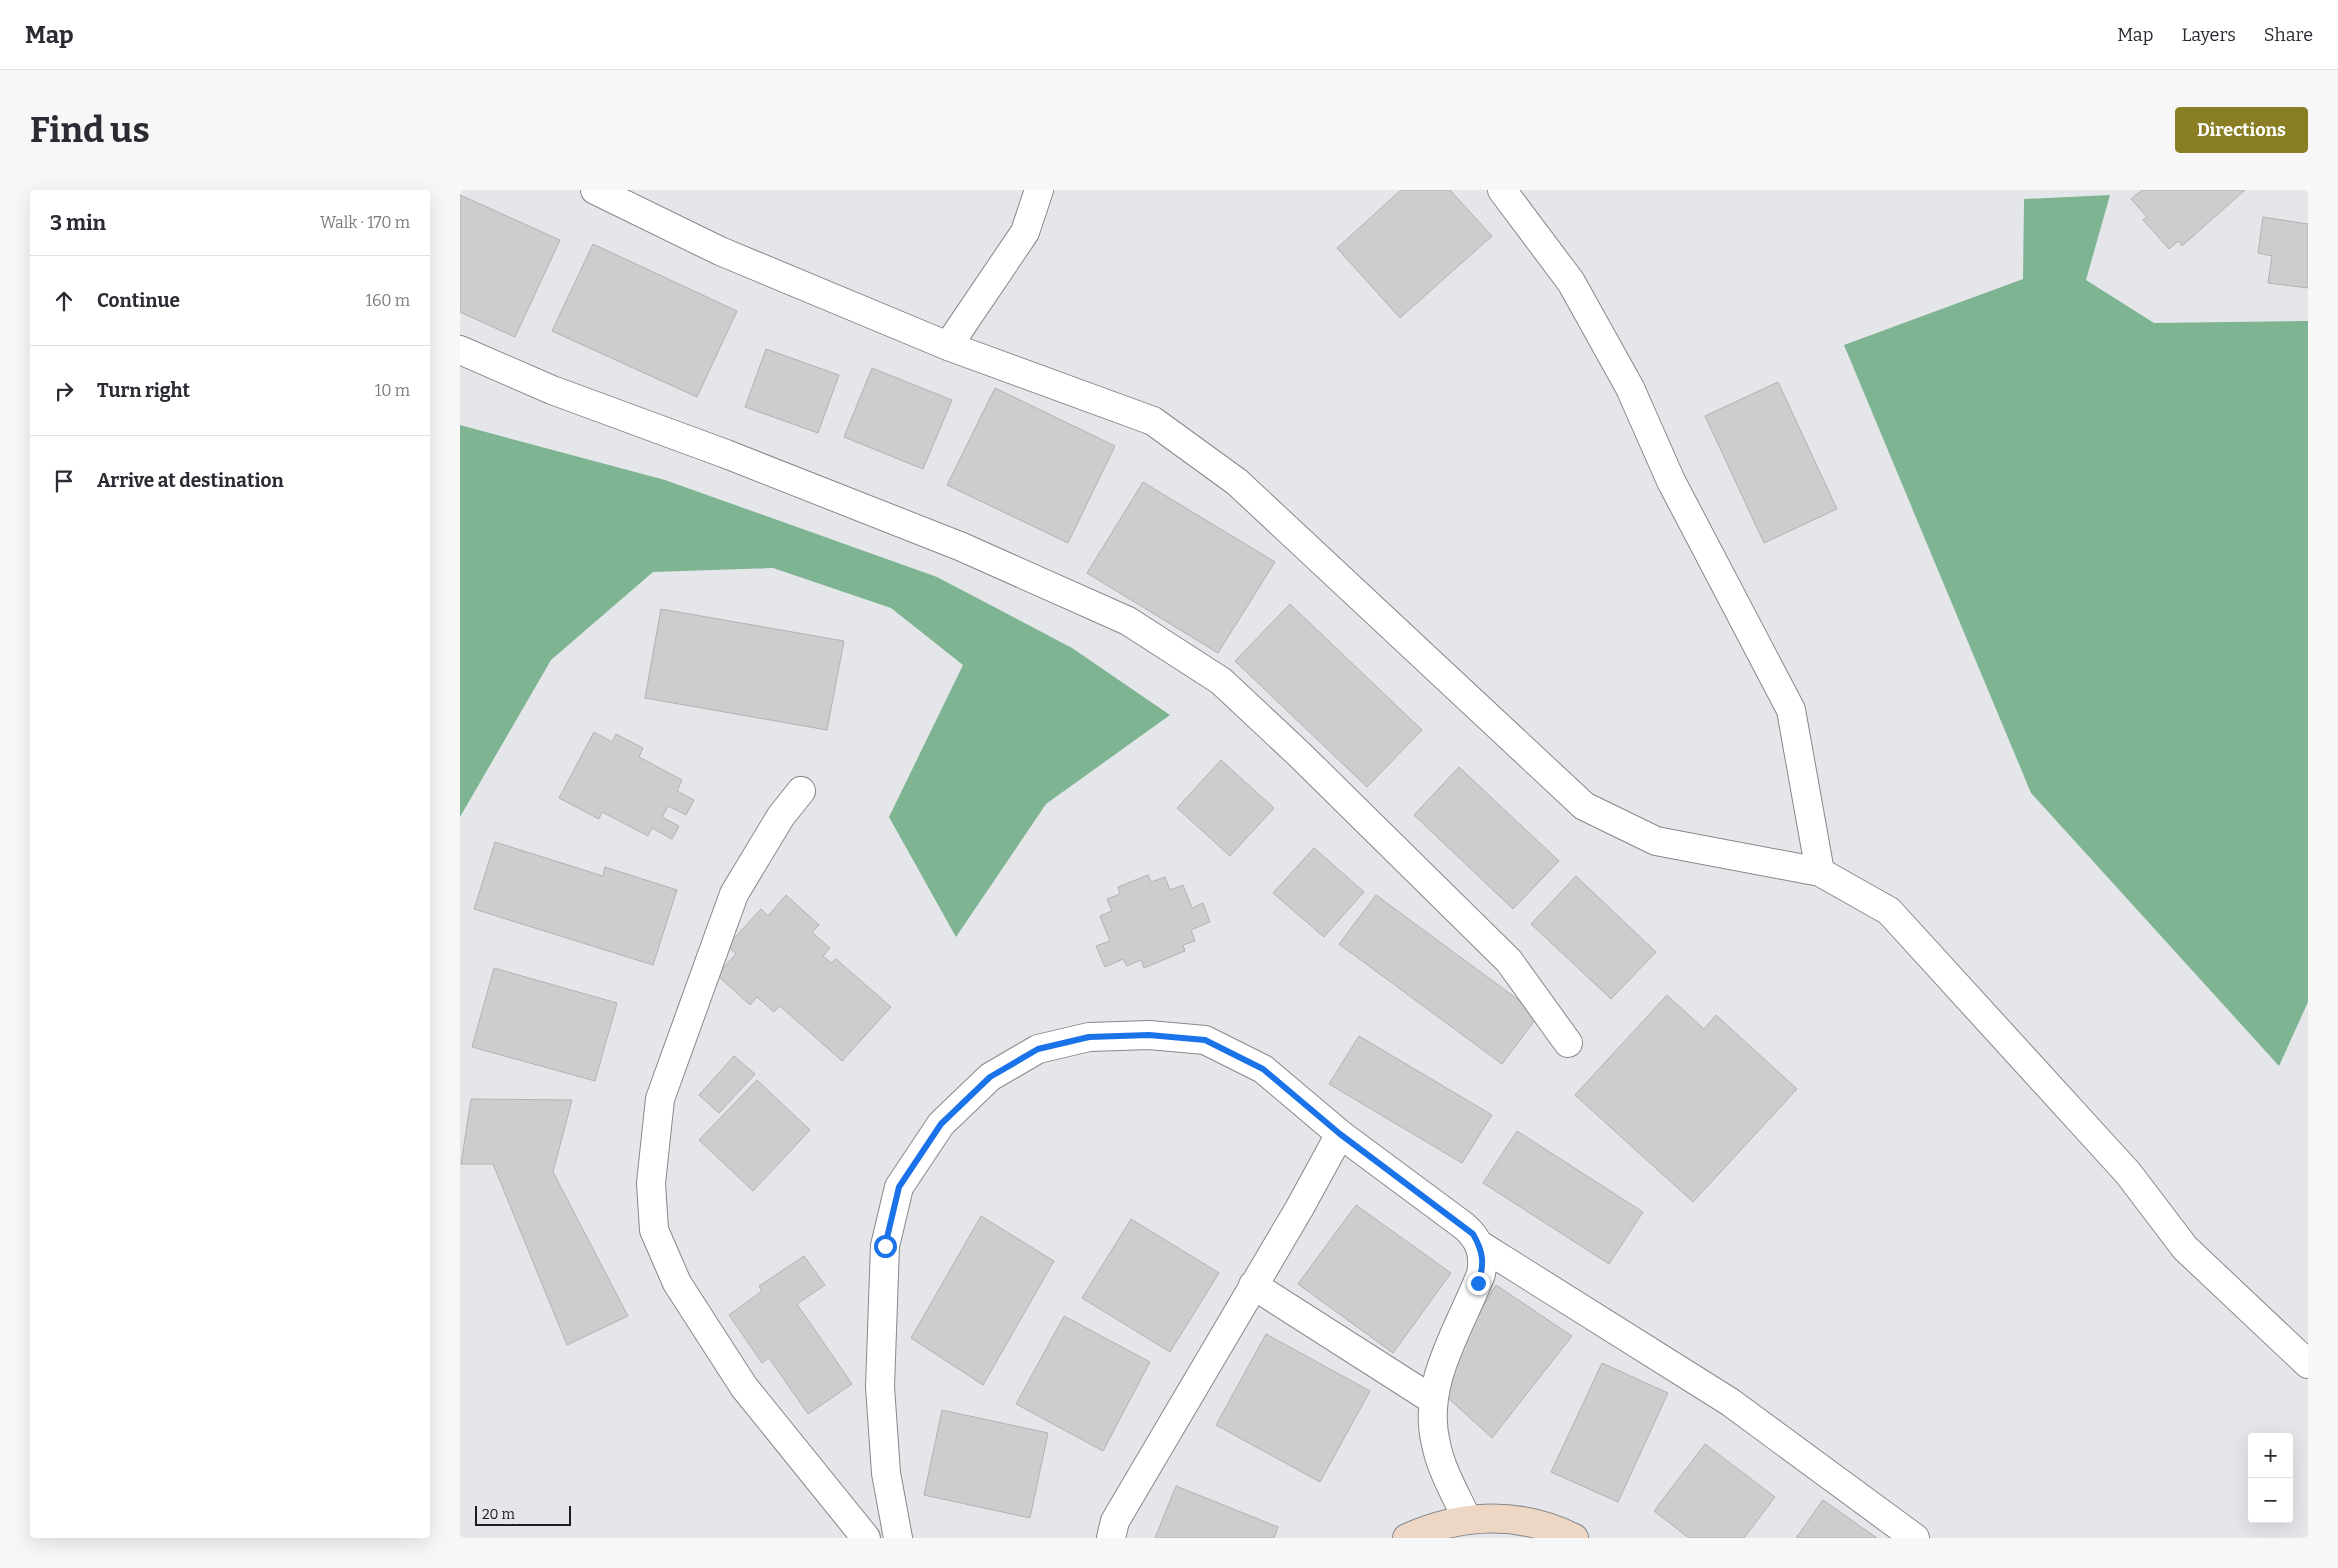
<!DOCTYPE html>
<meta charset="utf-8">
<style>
body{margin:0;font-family:Bitter,serif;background:#f7f7f7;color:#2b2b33}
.controls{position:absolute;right:15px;bottom:15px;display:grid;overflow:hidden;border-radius:5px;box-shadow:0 5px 20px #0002}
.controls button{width:45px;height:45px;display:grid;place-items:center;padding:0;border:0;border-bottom:1px solid #e1e1e2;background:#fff;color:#2b2b33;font:25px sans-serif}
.scale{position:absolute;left:15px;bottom:12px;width:96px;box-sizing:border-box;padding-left:5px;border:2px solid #1b1c1d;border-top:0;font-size:14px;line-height:18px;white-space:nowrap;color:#1b1c1d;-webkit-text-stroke:4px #e4e6ea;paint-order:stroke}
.stop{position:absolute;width:15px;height:15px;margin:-11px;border:4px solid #1a73e8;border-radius:50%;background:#fff}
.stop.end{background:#1a73e8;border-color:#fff;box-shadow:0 1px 5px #0008}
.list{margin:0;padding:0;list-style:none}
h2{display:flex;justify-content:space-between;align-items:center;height:65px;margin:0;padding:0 20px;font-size:21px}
h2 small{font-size:16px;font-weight:400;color:#7c7c81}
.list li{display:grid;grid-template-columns:32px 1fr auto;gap:15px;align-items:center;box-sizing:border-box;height:90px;padding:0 20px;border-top:1px solid #e1e1e2}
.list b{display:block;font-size:19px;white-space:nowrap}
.list em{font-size:16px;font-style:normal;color:#7c7c81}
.icon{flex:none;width:28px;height:28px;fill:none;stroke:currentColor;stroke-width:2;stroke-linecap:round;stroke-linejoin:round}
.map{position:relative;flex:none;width:1848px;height:1348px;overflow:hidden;border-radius:5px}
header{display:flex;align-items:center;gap:30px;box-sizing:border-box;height:70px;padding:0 25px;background:#fff;border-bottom:1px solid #e1e1e2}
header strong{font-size:24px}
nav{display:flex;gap:28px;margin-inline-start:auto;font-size:18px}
.intro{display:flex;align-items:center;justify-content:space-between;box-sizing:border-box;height:120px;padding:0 30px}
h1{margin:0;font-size:35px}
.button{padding:12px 22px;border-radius:5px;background:#8a7e25;color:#fff;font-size:18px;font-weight:700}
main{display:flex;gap:30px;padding:0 30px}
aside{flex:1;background:#fff;border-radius:5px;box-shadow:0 5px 20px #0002}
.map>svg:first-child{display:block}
</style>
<header>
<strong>Map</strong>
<nav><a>Map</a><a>Layers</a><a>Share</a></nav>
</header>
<div class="intro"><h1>Find us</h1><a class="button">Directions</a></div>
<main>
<aside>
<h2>3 min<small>Walk · 170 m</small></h2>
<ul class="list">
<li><svg class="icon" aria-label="ahead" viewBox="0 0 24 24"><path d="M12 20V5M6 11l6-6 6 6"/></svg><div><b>Continue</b></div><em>160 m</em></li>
<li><svg class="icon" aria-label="right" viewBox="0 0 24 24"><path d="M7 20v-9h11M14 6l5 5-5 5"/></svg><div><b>Turn right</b></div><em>10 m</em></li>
<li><svg class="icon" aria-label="arrive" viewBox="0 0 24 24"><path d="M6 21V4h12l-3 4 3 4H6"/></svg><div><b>Arrive at destination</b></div></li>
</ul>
</aside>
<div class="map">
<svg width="1848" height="1348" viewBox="0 0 1848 1348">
<rect width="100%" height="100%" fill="#e4e6ea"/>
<!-- forest -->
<path fill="#7fb492" d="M 1650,5 L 1626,90 L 1694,133 L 1848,131 L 1848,812 L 1819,876 L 1571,603 L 1384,155 L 1563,89 L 1564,9 Z
M 0,235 L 205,290 L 477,387 L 612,458 L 710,525 L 586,614 L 496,747 L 429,627 L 503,475 L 431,418 L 313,378 L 193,382 L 91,470 L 0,627 Z"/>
<!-- building -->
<path fill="#cfccce" stroke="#b4b1b4" d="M 941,0 L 990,0 L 1032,46 L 940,128 L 877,58 Z
M 1682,0 L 1785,0 L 1722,56 L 1718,51 L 1709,59 L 1683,30 L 1687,27 L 1671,9 Z
M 0,5 L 100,50 L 55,147 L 0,122 Z
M 1803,27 L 1848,34 L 1848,98 L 1808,93 L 1812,66 L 1798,63 Z
M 133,54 L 277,121 L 237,207 L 92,141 Z
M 306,159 L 379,185 L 358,243 L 285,217 Z
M 412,178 L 492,210 L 463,279 L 384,247 Z
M 1318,192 L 1377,319 L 1304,353 L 1245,226 Z
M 535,198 L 655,256 L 608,353 L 487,295 Z
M 683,292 L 815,372 L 758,463 L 627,383 Z
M 830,414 L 962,540 L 907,597 L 775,471 Z
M 201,419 L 384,451 L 367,540 L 185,508 Z
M 134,542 L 152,552 L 156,544 L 183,558 L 179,567 L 222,590 L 217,601 L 234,610 L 226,625 L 208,616 L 202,627 L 219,636 L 212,649 L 192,638 L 188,646 L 142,622 L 139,629 L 99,608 Z
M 761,570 L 814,618 L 770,666 L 717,618 Z
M 999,577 L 1099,671 L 1053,719 L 954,625 Z
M 35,652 L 143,686 L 145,677 L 217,700 L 193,775 L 14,719 Z
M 854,658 L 904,702 L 864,747 L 813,703 Z
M 688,685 L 691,692 L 705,687 L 710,700 L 723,695 L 732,718 L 743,713 L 750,732 L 731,740 L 735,751 L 723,755 L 725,761 L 684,778 L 681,770 L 667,776 L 663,769 L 645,777 L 636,756 L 650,751 L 640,726 L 652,721 L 647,709 L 660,704 L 658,697 Z
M 1116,686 L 1196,762 L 1151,809 L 1071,734 Z
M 326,705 L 359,735 L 352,742 L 370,758 L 363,766 L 371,773 L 376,769 L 431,817 L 382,871 L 320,816 L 314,822 L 297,807 L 290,815 L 257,785 L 276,764 L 267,756 L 301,719 L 308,726 Z
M 916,705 L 1079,825 L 1042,874 L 879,754 Z
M 34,778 L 157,813 L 135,891 L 12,857 Z
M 1207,805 L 1244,839 L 1256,825 L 1337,899 L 1233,1012 L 1115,905 Z
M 899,846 L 1032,925 L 1002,973 L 869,894 Z
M 274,866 L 295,884 L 259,923 L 239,905 Z
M 297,890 L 350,940 L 293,1001 L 239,950 Z
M 11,909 L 112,910 L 93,982 L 168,1126 L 107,1155 L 33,974 L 1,974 Z
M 1057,941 L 1183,1022 L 1149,1074 L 1023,993 Z
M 896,1015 L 991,1083 L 933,1163 L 838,1094 Z
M 521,1026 L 594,1071 L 523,1195 L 451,1148 Z
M 671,1029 L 759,1083 L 710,1162 L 622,1108 Z
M 344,1066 L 365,1095 L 337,1114 L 392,1194 L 348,1224 L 309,1168 L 302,1173 L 269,1125 L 302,1101 L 299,1096 Z
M 1036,1095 L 1112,1146 L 1032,1248 L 987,1207 L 985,1179 Z
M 604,1126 L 690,1172 L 643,1261 L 556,1214 Z
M 806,1144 L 910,1201 L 860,1292 L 756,1235 Z
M 1142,1173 L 1208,1203 L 1158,1312 L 1091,1282 Z
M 482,1220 L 588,1243 L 570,1328 L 464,1305 Z
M 1245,1254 L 1315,1307 L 1284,1348 L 1229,1348 L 1194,1321 Z
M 716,1296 L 818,1337 L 814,1348 L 695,1348 Z
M 1363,1310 L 1417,1348 L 1336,1348 Z"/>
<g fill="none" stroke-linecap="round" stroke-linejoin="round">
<!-- street casing -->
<g stroke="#86888b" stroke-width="30">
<path id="street" d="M 135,0 L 260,61 L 488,156 L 693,231 L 777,292 L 1124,616 L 1196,651 L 1360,682 L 1429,721 L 1668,983 L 1725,1058 L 1848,1174
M 1042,0 L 1111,92 L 1170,198 L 1211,291 L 1331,520 L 1360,682
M 488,156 L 565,42 L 579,0
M 0,160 L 92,200 L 266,264 L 502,357 L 668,431 L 761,491 L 840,565 L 1049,771 L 1108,853
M 341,601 L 321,626 L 274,704 L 200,909 L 191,993 L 194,1040 L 217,1093 L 284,1197 L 406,1348
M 880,944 L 1004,1036 C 1019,1049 1025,1063 1021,1084 C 1000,1138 961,1194 976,1254 C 981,1280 996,1305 1007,1329
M 1020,1055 L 1270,1212 L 1455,1348
M 793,1095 L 973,1210
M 438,1348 L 426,1283 L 420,1197 L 425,1056 L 439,997 L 481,934 L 530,887 L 578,859 L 629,847 L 689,845 L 745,850 L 803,879 L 880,944 L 839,1019 L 655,1331 L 651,1348"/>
</g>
<!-- secondary casing -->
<g stroke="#86888b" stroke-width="30">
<path id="secondary" d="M 947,1348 C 1002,1323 1060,1321 1114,1348"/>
</g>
<!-- street -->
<use href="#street" stroke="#fff" stroke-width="28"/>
<!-- secondary -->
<use href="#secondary" stroke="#edd6c3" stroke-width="28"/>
</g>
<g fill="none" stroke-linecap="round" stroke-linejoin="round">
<!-- route -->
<path stroke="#1a73e8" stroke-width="6" d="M 425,1056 L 439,997 L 481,934 L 530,887 L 578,859 L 629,847 L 689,845 L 745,850 L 803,879 L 880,944 L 1013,1044 C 1023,1061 1025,1074 1018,1093"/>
</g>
</svg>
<div class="controls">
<button>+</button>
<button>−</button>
</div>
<div class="scale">20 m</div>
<div class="stop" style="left:425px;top:1056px"></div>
<div class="stop end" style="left:1018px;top:1093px"></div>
</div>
</main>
